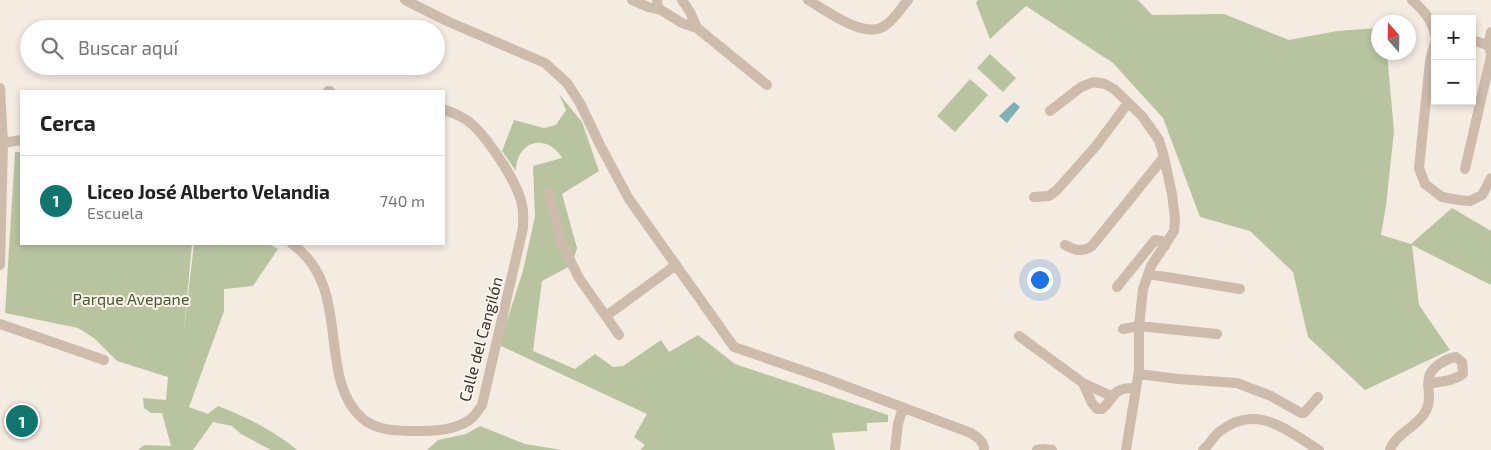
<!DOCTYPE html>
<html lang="es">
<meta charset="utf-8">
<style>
body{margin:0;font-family:"Exo 2",sans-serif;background:#f6f6f6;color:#222}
.controls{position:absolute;right:15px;top:15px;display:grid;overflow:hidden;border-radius:0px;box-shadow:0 2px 8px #0003}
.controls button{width:45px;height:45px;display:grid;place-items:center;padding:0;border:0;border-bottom:1px solid #e0e0e0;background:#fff;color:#222;font:25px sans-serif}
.compass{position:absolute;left:1371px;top:15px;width:45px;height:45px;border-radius:50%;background:#fff;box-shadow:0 2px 8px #0003;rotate:340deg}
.you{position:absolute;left:1039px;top:279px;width:18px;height:18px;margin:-12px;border:4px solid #fff;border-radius:50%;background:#1a73e8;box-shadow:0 0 0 8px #1a73e833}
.badge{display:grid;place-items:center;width:32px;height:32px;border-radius:50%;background:#0f766e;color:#fff;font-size:16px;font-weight:700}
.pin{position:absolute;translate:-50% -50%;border:2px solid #fff;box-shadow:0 1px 5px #0006}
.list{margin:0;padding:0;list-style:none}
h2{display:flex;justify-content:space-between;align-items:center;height:65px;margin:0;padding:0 20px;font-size:21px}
h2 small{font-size:16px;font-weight:400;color:#767676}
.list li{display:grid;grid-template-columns:32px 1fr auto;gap:15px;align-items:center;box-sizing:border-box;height:90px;padding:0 20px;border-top:1px solid #e0e0e0}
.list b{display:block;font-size:19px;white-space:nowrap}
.list p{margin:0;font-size:16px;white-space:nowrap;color:#767676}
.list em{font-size:16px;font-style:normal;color:#767676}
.icon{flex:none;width:28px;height:28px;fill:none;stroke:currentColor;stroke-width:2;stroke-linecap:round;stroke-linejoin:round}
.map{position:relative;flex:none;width:1491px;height:450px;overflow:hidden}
.search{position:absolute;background:#fff;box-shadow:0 2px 8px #0003;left:20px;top:20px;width:425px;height:55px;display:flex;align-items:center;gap:12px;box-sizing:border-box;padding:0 18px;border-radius:28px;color:#767676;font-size:19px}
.panel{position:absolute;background:#fff;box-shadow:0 2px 8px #0003;left:20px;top:90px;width:425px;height:155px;border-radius:0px}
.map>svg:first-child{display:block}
</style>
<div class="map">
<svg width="1491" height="450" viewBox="0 0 1491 450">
<rect width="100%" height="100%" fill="#f4ebe1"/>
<!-- green -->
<path fill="#b8c4a0" d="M 978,0 L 1138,0 L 1152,15 L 1224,14 L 1289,40 L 1337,31 L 1378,28 L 1378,52 L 1387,53 L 1394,131 L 1386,206 L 1381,235 L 1411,244 L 1452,208 L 1491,231 L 1491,285 L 1412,245 L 1419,305 L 1450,350 L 1365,390 L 1308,337 L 1293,272 L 1250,231 L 1200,217 L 1163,118 L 1113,63 L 1026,6 L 990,39 L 976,3 Z
M 990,54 L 1016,78 L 1003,92 L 977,68 Z
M 970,79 L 988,95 L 955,132 L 937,116 Z
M 559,94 L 582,122 L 599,171 L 562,194 L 577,248 L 572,265 L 542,281 L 533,351 L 575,369 L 595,354 L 613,367 L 623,366 L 661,340 L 669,352 L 698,335 L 735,364 L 888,415 L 888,422 L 867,423 L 867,431 L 832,433 L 835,450 L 640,450 L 645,445 L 634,437 L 647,414 L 499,345 L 523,271 L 535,216 L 533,166 L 562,158 C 552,139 526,136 518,159 C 516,163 516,167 516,171 L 502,151 L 514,120 L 544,128 L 556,125 L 566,110 Z
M 15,152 L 21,152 L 21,244 L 192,244 L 184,330 L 194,244 L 269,244 L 278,249 L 253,286 L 224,289 L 224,311 L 189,407 L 208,414 L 218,406 C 246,417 275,431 297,450 L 271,450 L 241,434 L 232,426 L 213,422 L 193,450 L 138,450 L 144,445 L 171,446 L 162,413 L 151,413 L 144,408 L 143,398 L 166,400 L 168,377 L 117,361 L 94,338 L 78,328 L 5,313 Z
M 480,426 L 525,444 L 562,450 L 427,450 L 438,440 L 466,434 Z"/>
<!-- water -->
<path fill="#7fb0b2" d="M 1014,102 L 1020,107 L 1007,123 L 999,116 Z"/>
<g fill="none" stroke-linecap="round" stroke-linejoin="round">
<!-- minor -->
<path stroke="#cdbbac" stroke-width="10" d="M 405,0 L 449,22 L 545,63 L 567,83 L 580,103 L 600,145 L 629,199 L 734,347 L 824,378 L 971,433 C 978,438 984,441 984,450
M 632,0 L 648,7 L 661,10
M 657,0 L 658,7 L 661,10 L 682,23 L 697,28 L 767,85
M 682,0 L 690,12 L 697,28
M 808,0 C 827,11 867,42 887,24 C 895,18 901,8 908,0
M 1412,0 C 1423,10 1432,19 1435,35
M 1472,40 L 1488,45 L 1491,53
M 1435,42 L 1430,61 L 1419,168 L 1425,184 L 1442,197 L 1459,200 L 1470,201 L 1482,195 L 1491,178
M 1488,45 L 1491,32
M 0,88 L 3,143 L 0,265
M 328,91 L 330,91
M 1050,111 L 1081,87 L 1094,82 L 1105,84 L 1114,89 L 1142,116 L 1159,140 L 1164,157 L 1172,194 L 1175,219 L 1174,231 L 1151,266 L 1143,289 L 1139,326 L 1139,370 L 1126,450
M 3,143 L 21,140
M 1465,169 L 1491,56
M 549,192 L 562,244 L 579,278 L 619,335
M 1034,197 L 1049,196 L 1057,190 L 1096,146 L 1128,103
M 292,244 C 354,287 315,378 363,419 C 378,432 404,431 422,431 C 439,431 460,429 473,417 C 476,414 479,409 482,405 L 523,228 C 523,221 524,212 522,205 C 518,183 490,142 474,126 C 467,119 453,112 444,110
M 1065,245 C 1075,250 1081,253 1092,246 L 1164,157
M 1148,274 L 1240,289
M 1117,287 L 1155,240 L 1161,241 L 1165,246
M 606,316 L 676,265
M 0,324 L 104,360
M 1123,329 L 1139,326 L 1217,334
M 1019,336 L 1083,383 L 1092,403 L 1097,409 L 1102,409 C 1115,398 1112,387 1135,388
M 1139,374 L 1178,379 L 1237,383 L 1271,396 L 1301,413 L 1304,413 L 1318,397
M 1083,383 L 1111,396
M 895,450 L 898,424 L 903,407
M 1037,450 L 1043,449 L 1052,450
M 1203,450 C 1209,445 1213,437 1219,432 C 1256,402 1286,430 1319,450
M 1390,450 C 1395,434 1415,428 1424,414 C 1437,395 1418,380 1438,365 C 1444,361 1448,358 1456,357 L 1462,362 L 1463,374 L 1458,377 L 1450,380 L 1428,384"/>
</g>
<g text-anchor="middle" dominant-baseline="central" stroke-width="4" stroke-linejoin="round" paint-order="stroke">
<!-- park labels -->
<g font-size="16" fill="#4a5a2e" stroke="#fbf5ee">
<text x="131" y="298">Parque Avepane</text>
</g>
<!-- street labels -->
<g font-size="16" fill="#3b302b" stroke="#fbf5ee">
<text transform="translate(480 339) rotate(-75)">Calle del Cangilón</text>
</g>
</g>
</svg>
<div class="controls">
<button>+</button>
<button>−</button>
</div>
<svg class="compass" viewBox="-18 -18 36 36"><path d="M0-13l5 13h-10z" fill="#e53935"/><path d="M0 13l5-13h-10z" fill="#767676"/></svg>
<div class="you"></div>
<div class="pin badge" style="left:22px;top:421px">1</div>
<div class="search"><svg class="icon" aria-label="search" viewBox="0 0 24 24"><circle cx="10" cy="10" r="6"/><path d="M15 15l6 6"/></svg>Buscar aquí</div>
<section class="panel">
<h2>Cerca<small></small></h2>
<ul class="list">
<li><span class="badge">1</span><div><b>Liceo José Alberto Velandia</b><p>Escuela</p></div><em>740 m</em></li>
</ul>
</section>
</div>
